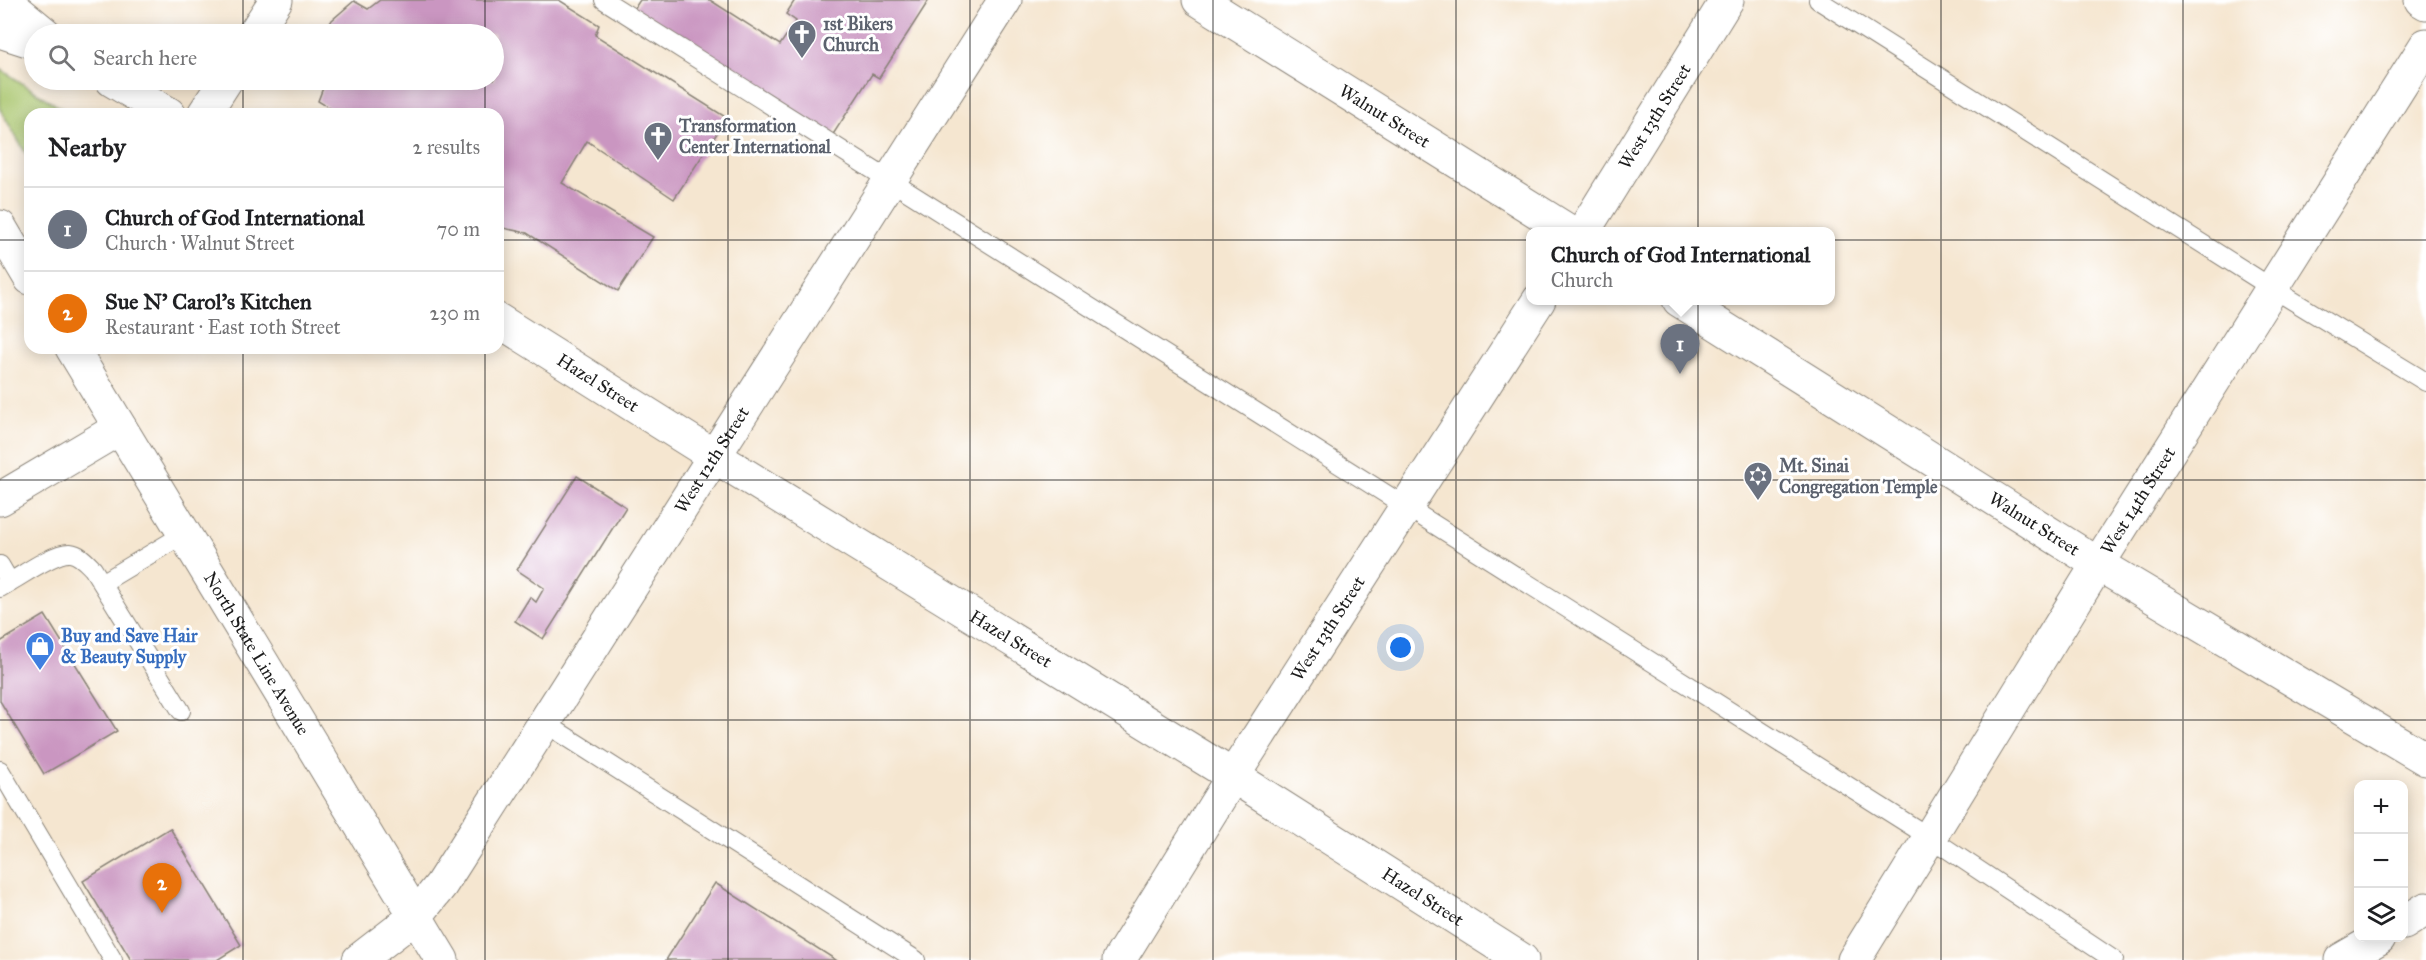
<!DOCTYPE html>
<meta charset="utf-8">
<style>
body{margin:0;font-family:"IM FELL Great Primer",serif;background:#f2f2f2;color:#202124}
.controls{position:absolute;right:18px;bottom:18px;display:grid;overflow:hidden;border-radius:12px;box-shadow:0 3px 15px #0003}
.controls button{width:54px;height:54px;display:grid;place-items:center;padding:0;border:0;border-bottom:2px solid #e0e0e0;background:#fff;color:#202124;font:30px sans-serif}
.you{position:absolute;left:1401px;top:648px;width:21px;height:21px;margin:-15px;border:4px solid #fff;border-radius:50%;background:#1a73e8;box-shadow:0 0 0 9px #1a73e833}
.badge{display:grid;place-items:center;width:39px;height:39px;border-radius:50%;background:#d93025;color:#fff;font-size:20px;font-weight:700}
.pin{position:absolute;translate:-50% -50px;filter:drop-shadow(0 2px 3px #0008)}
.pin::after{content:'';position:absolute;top:32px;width:21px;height:18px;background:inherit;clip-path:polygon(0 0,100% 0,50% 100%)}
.popup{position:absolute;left:1526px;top:227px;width:309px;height:78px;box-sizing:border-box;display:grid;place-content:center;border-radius:12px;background:#fff;filter:drop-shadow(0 2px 4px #0005);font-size:20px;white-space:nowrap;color:#757577}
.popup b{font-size:22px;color:#202124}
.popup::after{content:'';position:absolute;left:50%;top:100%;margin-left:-12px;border:12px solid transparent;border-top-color:#fff}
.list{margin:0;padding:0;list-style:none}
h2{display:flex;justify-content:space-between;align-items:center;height:78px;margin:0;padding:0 24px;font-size:26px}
h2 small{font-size:20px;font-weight:400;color:#757577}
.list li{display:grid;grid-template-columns:39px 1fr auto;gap:18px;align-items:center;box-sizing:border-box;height:84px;padding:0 24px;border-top:2px solid #e0e0e0}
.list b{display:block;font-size:22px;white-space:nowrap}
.list p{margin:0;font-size:20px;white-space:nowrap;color:#757577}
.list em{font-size:20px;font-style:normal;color:#757577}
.icon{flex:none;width:33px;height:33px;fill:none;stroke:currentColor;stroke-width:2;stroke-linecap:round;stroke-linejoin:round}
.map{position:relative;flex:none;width:2426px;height:960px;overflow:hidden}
.search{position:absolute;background:#fff;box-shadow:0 3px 15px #0003;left:24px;top:24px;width:480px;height:66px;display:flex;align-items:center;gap:15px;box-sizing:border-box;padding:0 21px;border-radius:33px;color:#757577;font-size:22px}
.panel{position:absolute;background:#fff;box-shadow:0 3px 15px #0003;left:24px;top:108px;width:480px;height:246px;border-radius:18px}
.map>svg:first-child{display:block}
</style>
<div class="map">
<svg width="2426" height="960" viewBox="0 0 2426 960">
<rect width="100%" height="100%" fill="#fff"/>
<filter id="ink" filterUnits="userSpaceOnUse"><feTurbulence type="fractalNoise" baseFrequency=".0167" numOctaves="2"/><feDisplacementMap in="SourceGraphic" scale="12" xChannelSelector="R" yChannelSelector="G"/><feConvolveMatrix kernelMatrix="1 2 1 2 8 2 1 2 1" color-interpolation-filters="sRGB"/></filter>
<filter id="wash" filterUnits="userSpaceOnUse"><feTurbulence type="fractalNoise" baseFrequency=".008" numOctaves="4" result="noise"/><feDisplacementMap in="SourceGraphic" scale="24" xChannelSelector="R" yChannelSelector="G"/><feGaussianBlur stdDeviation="1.35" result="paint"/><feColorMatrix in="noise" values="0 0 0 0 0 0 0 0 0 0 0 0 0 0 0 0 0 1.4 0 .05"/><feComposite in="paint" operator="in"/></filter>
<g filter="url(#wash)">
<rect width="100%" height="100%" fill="#f5e6d0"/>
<!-- grass -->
<path fill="#a7c46a" stroke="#627043" stroke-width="1.5" d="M 0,69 L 64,110 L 63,114 L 30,114 L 29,159 L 0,109 Z"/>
<g id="blocks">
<!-- building -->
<path fill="#ca96c1" d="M 380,0 L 559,0 L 599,25 L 595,35 L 727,118 L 674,199 L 587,141 L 562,183 L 653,237 L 618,291 L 527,233 L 498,227 L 498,114 L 339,114 L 318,101 L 326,80 L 494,80 L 494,34 L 324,34 L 332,20 L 354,1 L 368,9 Z
M 640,0 L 710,0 L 780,45 L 796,21 L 786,14 L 795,0 L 929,0 L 879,78 L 872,74 L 832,136 L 634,9 Z
M 577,476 L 626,507 L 543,639 L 515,621 L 530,597 L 536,602 L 544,588 L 517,570 Z
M 45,615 L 117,731 L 44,774 L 0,701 L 0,642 Z
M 170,828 L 241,945 L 217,960 L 131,960 L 83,881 Z
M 715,883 L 836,960 L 666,960 Z"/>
</g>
</g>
<g filter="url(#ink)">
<use href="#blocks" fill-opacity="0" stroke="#888176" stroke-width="1.5"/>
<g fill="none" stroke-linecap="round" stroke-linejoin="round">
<!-- lane casing -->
<g stroke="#888176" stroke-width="20">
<path id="lane" d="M 604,0 L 1929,837 L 2114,960
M 1818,0 L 2272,288 L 2426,382
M 0,565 L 10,582 L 0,588
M 10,582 C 24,574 55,552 70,553 C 80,554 86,562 93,569 L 181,711
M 102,583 L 184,534
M 545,723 L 916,960
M 0,770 L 113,960"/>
</g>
<!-- street casing -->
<g stroke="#888176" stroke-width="35">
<g id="street">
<path d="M 4,0 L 45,34"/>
<path id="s1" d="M 1199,0 L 1570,232"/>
<path d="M 2421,0 L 2426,3"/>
<path d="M 0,31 L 34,42"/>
<path d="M 254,34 L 276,0"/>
<path d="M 112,80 L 169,114"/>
<path d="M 204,114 L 226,80"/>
<path id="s2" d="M 1583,232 L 1727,0"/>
<path id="s3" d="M 1679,300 L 2098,564 L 2426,759"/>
<path id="s4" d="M 498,320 L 714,456 L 1233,776 L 1522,960"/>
<path d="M 0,499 L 120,428"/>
<path d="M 2404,923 L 2426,909"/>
<path id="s5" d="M 359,960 L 416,916 L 441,885 L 1005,0"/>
<path id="s6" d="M 1119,960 L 1233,776 L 1539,300"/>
<path d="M 2341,960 L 2379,938"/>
</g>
</g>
<!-- secondary casing -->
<g stroke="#888176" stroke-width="35">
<g id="secondary">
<path id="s7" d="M 1854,960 L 2098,564 L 2426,45"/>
</g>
</g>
<!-- primary casing -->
<g stroke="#888176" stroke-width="35">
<g id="primary">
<path d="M 0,227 L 30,278"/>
<path id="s8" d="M 72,348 L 442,960"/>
</g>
</g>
<!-- lane -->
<use href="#lane" stroke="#fff" stroke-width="18"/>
<!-- street -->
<use href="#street" stroke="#fff" stroke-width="33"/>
<!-- secondary -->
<use href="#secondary" stroke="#fff" stroke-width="33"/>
<!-- primary -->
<use href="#primary" stroke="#fff" stroke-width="33"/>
</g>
</g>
<!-- grid -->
<path fill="none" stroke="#1c1c1c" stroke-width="1.5" stroke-opacity="0.55" d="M 243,0 L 243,34M 485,0 L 485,34M 728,0 L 728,960M 970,0 L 970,960M 1213,0 L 1213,960M 1456,0 L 1456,960M 1698,0 L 1698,960M 1941,0 L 1941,960M 2183,0 L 2183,960M 243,80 L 243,114M 485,80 L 485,114M 0,240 L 30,240M 498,240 L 2426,240M 243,348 L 243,960M 485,348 L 485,960M 0,480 L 2426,480M 0,720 L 2426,720"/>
<!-- icons -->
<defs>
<g id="church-pin" transform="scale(1.5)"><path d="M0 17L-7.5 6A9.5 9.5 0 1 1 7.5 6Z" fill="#6b7280" stroke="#fff"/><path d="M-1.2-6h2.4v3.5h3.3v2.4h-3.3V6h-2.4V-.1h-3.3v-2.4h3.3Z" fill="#fff"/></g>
<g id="synagogue-pin" transform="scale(1.5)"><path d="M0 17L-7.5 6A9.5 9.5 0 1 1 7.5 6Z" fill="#6b7280" stroke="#fff"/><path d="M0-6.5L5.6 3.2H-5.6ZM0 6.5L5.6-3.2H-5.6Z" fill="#fff"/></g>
<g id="shop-pin" transform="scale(1.5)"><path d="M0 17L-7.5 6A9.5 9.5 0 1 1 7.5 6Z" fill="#3f7fe0" stroke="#fff"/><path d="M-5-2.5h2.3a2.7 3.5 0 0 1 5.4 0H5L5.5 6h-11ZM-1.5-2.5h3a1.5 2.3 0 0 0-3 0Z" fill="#fff"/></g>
</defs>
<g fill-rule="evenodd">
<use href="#church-pin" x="802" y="34"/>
<use href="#church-pin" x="658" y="136"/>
<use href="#synagogue-pin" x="1758" y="476"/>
<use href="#shop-pin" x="40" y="646"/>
</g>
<g text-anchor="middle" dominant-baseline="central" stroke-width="6" stroke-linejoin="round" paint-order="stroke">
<!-- worship labels -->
<g font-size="18" font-weight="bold" fill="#5b616d" stroke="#fff" text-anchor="start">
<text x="823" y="24">1st Bikers<tspan x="823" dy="21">Church</tspan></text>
<text x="679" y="126">Transformation<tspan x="679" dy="21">Center International</tspan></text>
<text x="1779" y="466">Mt. Sinai<tspan x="1779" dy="21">Congregation Temple</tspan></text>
</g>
<!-- street labels -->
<g font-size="18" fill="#1c1c1c" stroke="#fff">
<text stroke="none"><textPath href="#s1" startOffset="219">Walnut Street</textPath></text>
<text stroke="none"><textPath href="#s2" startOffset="136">West 13th Street</textPath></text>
<text stroke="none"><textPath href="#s4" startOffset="118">Hazel Street</textPath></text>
<text stroke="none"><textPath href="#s5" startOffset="616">West 12th Street</textPath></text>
<text stroke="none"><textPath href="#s7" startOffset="540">West 14th Street</textPath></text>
<text stroke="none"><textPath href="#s3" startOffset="420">Walnut Street</textPath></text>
<text stroke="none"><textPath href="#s6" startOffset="392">West 13th Street</textPath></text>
<text stroke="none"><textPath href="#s4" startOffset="604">Hazel Street</textPath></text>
<text stroke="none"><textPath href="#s8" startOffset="357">North State Line Avenue</textPath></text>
<text stroke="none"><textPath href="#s4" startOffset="1090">Hazel Street</textPath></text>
</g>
<!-- shop labels -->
<g font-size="18" font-weight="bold" fill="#366cbe" stroke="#fff" text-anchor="start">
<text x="61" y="636">Buy and Save Hair<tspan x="61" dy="21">&amp; Beauty Supply</tspan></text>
</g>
</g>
</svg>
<div class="controls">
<button>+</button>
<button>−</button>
<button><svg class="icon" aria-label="layers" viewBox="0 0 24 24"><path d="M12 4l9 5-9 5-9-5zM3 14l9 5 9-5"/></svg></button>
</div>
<div class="you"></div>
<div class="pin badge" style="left:1680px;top:374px;background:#6b7280">1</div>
<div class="popup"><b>Church of God International</b>Church</div>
<div class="pin badge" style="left:162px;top:913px;background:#e8710a">2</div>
<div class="search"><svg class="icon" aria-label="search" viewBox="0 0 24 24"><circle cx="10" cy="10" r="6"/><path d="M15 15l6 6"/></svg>Search here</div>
<section class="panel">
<h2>Nearby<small>2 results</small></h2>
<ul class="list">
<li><span class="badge" style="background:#6b7280">1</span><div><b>Church of God International</b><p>Church · Walnut Street</p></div><em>70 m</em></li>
<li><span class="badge" style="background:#e8710a">2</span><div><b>Sue N' Carol's Kitchen</b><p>Restaurant · East 10th Street</p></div><em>230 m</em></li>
</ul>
</section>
</div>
